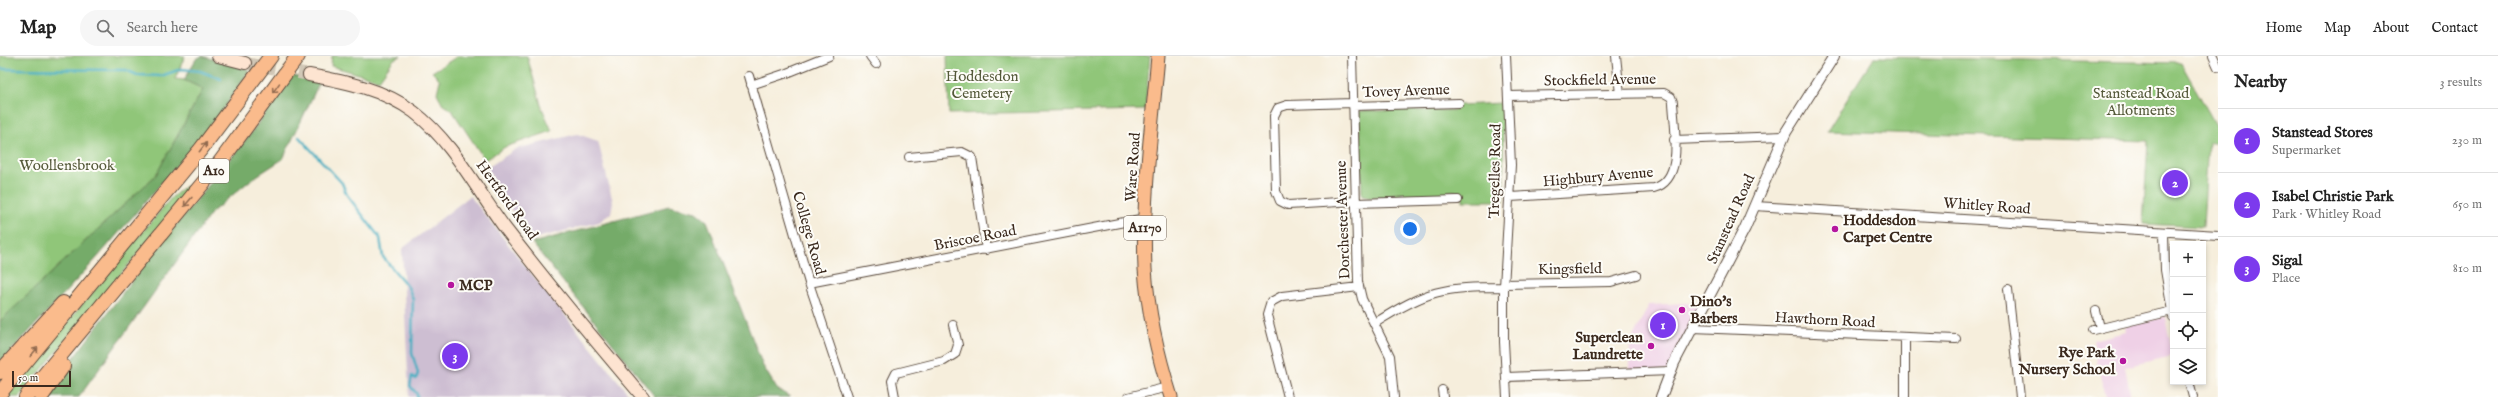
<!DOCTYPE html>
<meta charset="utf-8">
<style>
body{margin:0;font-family:"IM FELL English",serif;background:#f6f6f6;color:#222}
.controls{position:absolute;right:12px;bottom:12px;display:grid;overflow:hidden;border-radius:0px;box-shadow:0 2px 6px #0003}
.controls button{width:36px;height:36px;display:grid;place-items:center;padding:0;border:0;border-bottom:1px solid #e0e0e0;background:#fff;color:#222;font:20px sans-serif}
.scale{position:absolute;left:12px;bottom:10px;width:59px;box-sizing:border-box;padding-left:4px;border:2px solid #3b2a1e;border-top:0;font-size:11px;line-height:14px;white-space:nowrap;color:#3b2a1e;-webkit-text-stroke:3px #fdfcf7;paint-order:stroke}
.you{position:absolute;left:1410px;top:173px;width:14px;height:14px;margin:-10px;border:3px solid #fff;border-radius:50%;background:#1a73e8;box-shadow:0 0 0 6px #1a73e833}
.badge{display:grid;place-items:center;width:26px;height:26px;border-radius:50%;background:#7c3aed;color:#fff;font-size:13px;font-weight:700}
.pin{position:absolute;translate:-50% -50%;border:2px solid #fff;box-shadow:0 1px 4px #0006}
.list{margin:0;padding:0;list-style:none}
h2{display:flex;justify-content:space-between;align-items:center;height:52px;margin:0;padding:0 16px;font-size:17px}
h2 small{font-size:13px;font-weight:400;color:#767676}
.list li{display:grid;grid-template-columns:26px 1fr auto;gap:12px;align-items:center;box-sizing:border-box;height:64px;padding:0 16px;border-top:1px solid #e0e0e0}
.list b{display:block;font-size:15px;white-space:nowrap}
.list p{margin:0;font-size:13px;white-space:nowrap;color:#767676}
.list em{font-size:13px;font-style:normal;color:#767676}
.icon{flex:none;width:22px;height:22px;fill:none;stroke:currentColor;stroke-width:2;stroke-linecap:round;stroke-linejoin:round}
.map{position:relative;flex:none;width:2218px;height:341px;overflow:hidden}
header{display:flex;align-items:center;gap:24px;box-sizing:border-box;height:56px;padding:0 20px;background:#fff;border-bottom:1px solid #e0e0e0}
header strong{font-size:19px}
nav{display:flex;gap:22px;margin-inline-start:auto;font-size:14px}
.search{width:280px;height:36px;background:#f6f6f6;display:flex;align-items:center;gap:10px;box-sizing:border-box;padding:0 14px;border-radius:22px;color:#767676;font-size:15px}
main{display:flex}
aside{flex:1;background:#fff}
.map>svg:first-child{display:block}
</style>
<header>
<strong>Map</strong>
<div class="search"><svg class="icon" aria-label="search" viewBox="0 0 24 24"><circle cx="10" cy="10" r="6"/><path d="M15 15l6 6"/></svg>Search here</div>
<nav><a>Home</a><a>Map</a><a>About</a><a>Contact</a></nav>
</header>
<main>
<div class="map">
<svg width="2218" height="341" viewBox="0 0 2218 341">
<rect width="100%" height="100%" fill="#fdfcf7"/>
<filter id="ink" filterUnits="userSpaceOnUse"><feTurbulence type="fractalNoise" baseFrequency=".025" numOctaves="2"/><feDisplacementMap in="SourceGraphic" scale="8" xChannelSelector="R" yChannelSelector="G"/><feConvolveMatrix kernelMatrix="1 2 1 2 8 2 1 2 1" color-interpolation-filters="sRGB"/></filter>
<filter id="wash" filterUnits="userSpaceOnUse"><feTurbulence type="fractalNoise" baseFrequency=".012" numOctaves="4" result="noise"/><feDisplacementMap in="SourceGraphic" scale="16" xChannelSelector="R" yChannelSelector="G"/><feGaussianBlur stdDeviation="0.9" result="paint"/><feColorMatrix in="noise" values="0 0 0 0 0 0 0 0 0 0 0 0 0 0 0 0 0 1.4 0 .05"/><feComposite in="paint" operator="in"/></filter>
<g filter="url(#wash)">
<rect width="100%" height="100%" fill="#f6eedc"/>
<!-- built -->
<path fill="#efd0e6" d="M 1707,246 L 1671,315 L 1629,315 L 1630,287 L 1649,249 Z
M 2165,261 L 2173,300 L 2125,311 L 2131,341 L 2105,341 L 2092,284 L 2127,276 L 2126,270 Z"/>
<!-- industrial -->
<path fill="#cdbed2" d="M 577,78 L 598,85 L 613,146 L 611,157 L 599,166 L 529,184 L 487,112 L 516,93 Z
M 470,140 L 526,211 L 631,341 L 409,341 L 402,193 Z"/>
<!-- green -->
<path fill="#90c679" stroke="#66784c" d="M 0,0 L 185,0 L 175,23 L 184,24 L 203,33 L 156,119 L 0,265 Z
M 332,0 L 401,0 L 394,3 L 379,24 L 331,10 Z
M 458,0 L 527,0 L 542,52 L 552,75 L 505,91 L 485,104 L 453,56 L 442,47 L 437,37 L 440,24 L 432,16 Z
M 947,0 L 1150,0 L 1145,54 L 949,58 Z
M 1874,1 L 2181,7 L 2218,73 L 2218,86 L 2208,86 L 2203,171 L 2143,168 L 2148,85 L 1827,75 Z
M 1503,47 L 1504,145 L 1463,145 L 1463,141 L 1458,140 L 1455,135 L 1450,135 L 1449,139 L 1372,142 L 1362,140 L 1359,55 L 1456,54 L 1459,49 Z
M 186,130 L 187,131 L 178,149 L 19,341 L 5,341 L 171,142 Z"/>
<!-- forest -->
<path fill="#74ab69" stroke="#586a44" d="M 202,0 L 250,14 L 216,64 L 97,202 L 0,307 L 0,265 L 156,119 L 203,33 L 184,24 L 196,3 Z
M 292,20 L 321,23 L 283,103 L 252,123 L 212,156 L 79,341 L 44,341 L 149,202 L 248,81 Z
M 669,150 L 696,156 L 707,165 L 763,310 L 777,333 L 790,341 L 655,341 L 532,187 Z"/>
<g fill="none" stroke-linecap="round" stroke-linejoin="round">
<!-- stream -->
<path stroke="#42adc1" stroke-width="2.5" d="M 0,13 L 126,14 L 137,19 L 161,20 L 181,13 L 200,15 L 221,23
M 299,81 L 342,127 L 347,139 L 380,182 L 383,201 L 408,231 L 413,243 L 412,297 L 418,317 L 416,323 L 412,320 L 410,330 L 417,338 L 417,341"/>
</g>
</g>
<g filter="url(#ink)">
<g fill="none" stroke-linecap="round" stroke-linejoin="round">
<!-- secondary-tunnel -->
<path stroke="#d1c7b6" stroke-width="12" stroke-dasharray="12 6" stroke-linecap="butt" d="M 245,7 L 309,19"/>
<!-- minor casing -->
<g stroke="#57473a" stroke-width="10">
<path id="minor" d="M 870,0 L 876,8
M 1352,0 L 1358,226 L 1362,243 L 1390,300 L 1394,341
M 1506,0 L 1511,109 L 1504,231 L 1504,286 L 1507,341
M 1616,0 L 1620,38
M 2213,0 L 2218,11
M 749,20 L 809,227 L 847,341
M 751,29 L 787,17 L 829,0
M 1508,40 L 1664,37 L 1671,41 L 1673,46 C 1674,71 1685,124 1654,132 L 1510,141
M 1353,47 L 1287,49 L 1278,52 L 1274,60 L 1276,135 L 1280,145 L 1288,149 L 1356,145
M 1353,50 L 1459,47
M 1674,84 L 1784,80
M 909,101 L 962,96 L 972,101 L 986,194
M 1356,147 L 1458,144
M 1755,150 L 2218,179
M 2164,176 L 2165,214 L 2173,261
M 809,227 L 1145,162
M 1504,228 L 1611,226 L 1636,219
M 2008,233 L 2020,341
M 2096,255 L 2100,272
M 1375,267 C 1427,234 1443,231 1504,231
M 1693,272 L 1956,283
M 2093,274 L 2172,255
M 1905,282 L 1905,341
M 1507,321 L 1671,315
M 2189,326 L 2193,341
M 1442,334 L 1443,341
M 895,341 L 892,325 L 896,317 L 944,305 L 955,298 L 958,289 L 953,269
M 1128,341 L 1168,331
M 1288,341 L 1267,259 L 1271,246 L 1282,240 L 1359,231"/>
</g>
<!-- tertiary casing -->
<g stroke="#57473a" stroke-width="12">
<path id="tertiary" d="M 1661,341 L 1674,307 L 1745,172 L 1786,76 L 1834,0"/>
</g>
<!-- secondary casing -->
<g stroke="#57473a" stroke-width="14">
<path id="secondary" d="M 218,0 L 245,7
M 309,19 C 347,26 383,33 414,56 C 453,86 476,133 505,172 C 549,229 596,286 643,341"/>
</g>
<!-- primary casing -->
<g stroke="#57473a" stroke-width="15">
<path id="primary" d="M 1158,0 C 1152,70 1142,142 1145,213 C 1148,256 1158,300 1171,341"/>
</g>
<!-- trunk casing -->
<g stroke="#57473a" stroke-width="16">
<path id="trunk" d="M 0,316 L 63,247
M 0,337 L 201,93 L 271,0
M 26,341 L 218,109 L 298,0
M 41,341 L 63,310"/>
</g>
<!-- minor -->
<use href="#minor" stroke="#fff" stroke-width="8"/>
<!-- tertiary -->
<use href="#tertiary" stroke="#fff" stroke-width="10"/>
<!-- secondary -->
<use href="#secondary" stroke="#fde4d1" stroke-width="12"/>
<!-- primary -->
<use href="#primary" stroke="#fabb8c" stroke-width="13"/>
<!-- trunk -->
<use href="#trunk" stroke="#fabb8c" stroke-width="14"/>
</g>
<!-- one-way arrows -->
<defs><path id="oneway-shaft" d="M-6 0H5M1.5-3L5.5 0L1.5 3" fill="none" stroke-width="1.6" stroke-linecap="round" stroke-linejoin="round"/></defs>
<g stroke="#916b50">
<use href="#oneway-shaft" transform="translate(276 32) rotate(125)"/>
<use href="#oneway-shaft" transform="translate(203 91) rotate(-52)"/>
<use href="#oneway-shaft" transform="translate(188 146) rotate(130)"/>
<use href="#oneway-shaft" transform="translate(34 296) rotate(-50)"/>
</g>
</g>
<!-- markers -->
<g fill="#b5179e" stroke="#fdfcf7" stroke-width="1.5">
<circle cx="1835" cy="173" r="4"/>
<circle cx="451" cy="229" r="4"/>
<circle cx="1682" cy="254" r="4"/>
<circle cx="1651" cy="290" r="4"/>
<circle cx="2123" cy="305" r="4"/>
</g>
<g text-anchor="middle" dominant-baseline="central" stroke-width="4" stroke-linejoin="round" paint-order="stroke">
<!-- shield labels -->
<g fill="#fdfcf7" stroke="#75695f" stroke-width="1">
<rect x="199" y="103" width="30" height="24" rx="3"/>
<rect x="1124" y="160" width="42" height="24" rx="3"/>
</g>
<g font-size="14" font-weight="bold" fill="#3b2a1e">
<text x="214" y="115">A10</text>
<text x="1145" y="172">A1170</text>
</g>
<!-- park labels -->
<g font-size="15" fill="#545939" stroke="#fdfcf7">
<text x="982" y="20">Hoddesdon<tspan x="982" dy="17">Cemetery</tspan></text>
<text x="2141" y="37">Stanstead Road<tspan x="2141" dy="17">Allotments</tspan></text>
<text x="67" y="109">Woollensbrook</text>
</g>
<!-- street labels -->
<g font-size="15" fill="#3b2a1e" stroke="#fdfcf7">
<text transform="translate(1600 24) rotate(-1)">Stockfield Avenue</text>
<text transform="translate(1406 35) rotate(-2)">Tovey Avenue</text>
<text transform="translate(1133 111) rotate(-86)">Ware Road</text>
<text transform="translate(1495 115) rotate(-89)">Tregelles Road</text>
<text transform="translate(1598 121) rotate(-5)">Highbury Avenue</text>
<text transform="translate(507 144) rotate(54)">Hertford Road</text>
<text transform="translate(1987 150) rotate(4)">Whitley Road</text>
<text transform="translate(1731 163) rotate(-66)">Stanstead Road</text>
<text transform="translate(1343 164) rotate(-92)">Dorchester Avenue</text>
<text transform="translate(809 177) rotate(74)">College Road</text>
<text transform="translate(975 182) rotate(-11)">Briscoe Road</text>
<text transform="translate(1570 213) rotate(-1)">Kingsfield</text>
<text transform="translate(1825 264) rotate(3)">Hawthorn Road</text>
</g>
<!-- poi labels -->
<g font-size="15" font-weight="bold" fill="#3b2a1e" stroke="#fdfcf7" text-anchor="start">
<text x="1843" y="164">Hoddesdon<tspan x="1843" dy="17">Carpet Centre</tspan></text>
<text x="459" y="229">MCP</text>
<text x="1690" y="245">Dino's<tspan x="1690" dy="17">Barbers</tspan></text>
<text x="1643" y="281" text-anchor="end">Superclean<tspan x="1643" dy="17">Laundrette</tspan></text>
<text x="2115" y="296" text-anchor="end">Rye Park<tspan x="2115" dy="17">Nursery School</tspan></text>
</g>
</g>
</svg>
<div class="controls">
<button>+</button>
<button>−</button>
<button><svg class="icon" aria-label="locate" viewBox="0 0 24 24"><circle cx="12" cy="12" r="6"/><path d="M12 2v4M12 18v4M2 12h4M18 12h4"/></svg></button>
<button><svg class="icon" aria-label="layers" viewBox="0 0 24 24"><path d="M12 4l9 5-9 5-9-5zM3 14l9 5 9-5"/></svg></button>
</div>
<div class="scale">50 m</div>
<div class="you"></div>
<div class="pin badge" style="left:1663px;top:269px">1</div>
<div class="pin badge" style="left:2175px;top:127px">2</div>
<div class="pin badge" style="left:455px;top:300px">3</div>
</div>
<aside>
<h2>Nearby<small>3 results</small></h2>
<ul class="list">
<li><span class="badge">1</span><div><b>Stanstead Stores</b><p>Supermarket</p></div><em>230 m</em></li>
<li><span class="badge">2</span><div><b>Isabel Christie Park</b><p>Park · Whitley Road</p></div><em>650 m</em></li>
<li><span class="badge">3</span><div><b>Sigal</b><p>Place</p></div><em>810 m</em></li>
</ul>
</aside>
</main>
